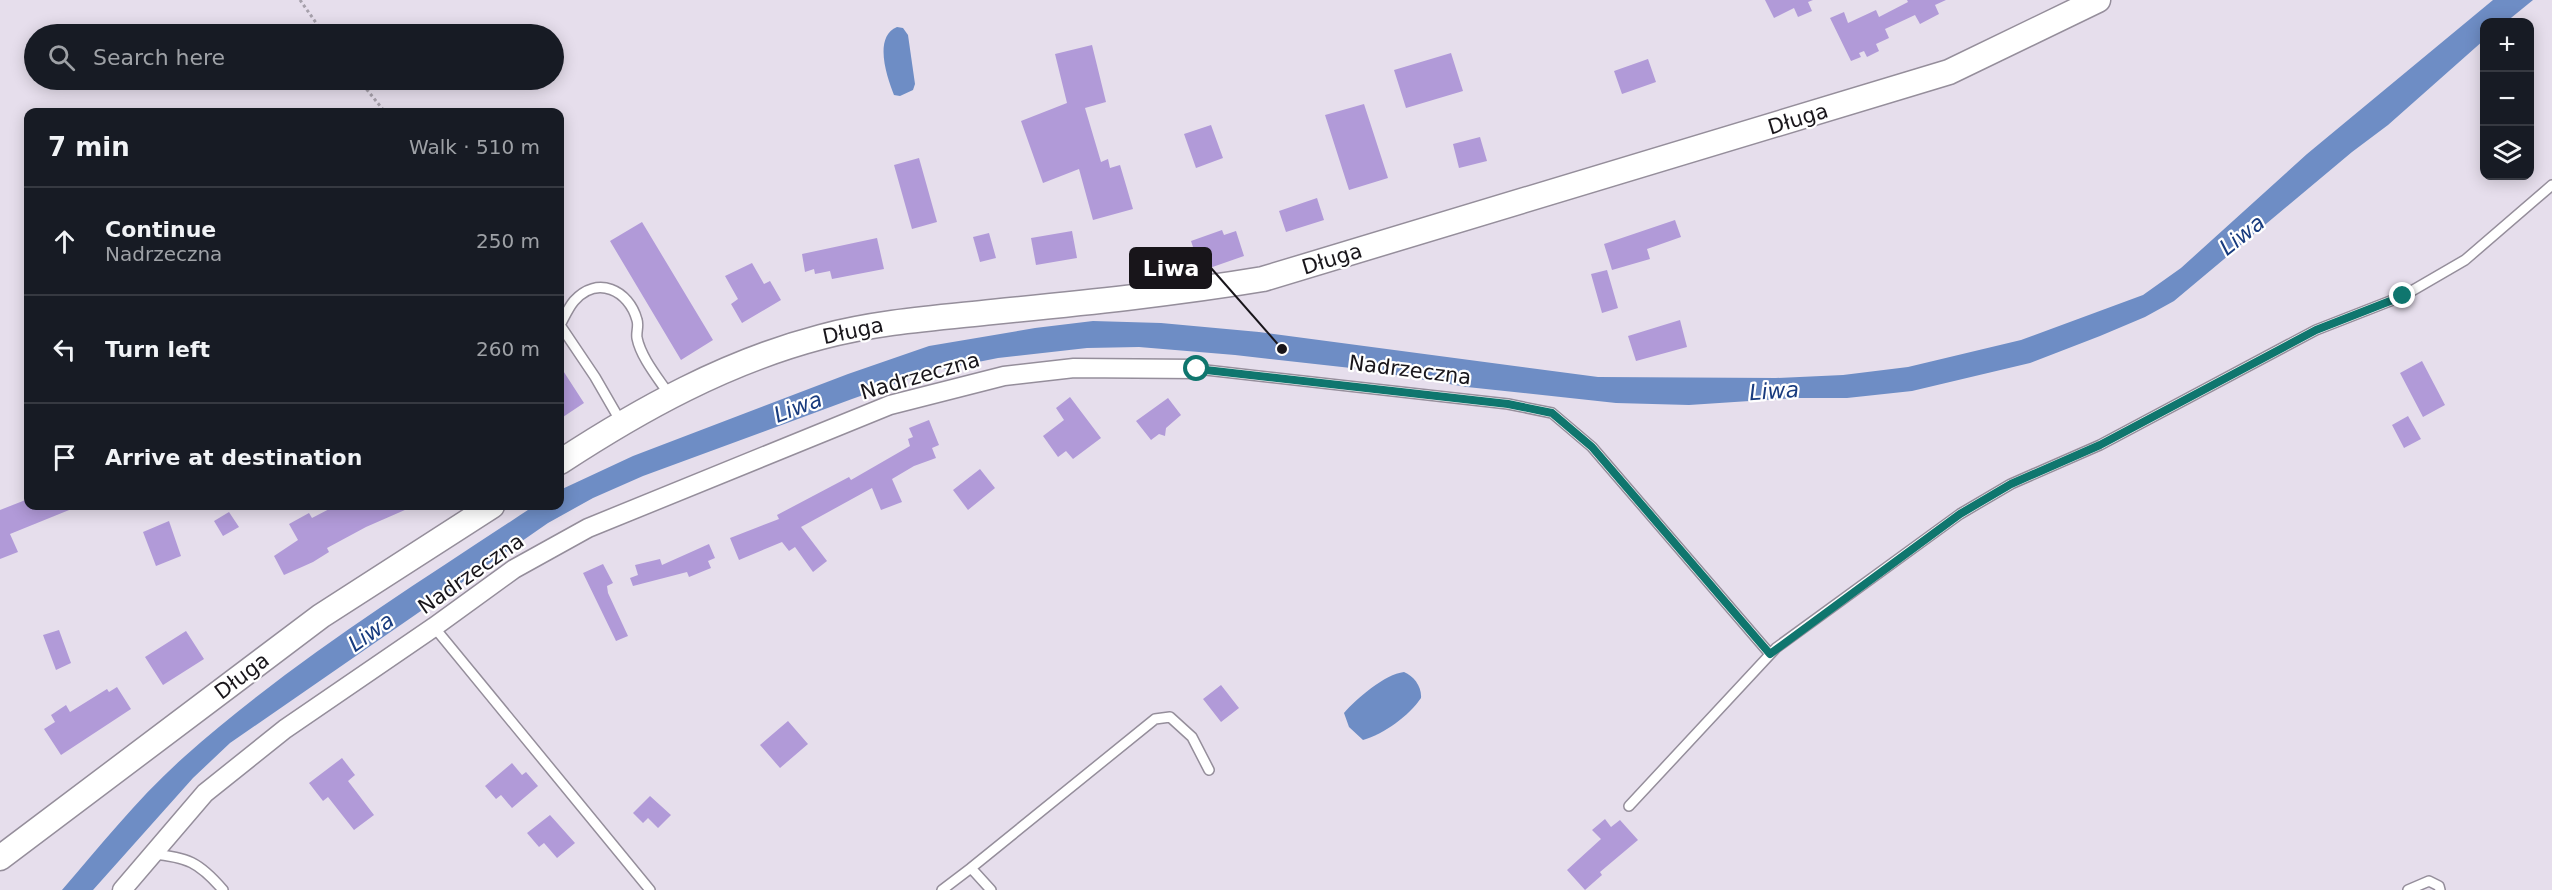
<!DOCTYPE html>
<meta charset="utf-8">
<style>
body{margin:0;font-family:"DejaVu Sans",sans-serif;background:#20242c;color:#f1f3f6}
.controls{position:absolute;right:18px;top:18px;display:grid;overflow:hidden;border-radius:12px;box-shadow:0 3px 15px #0003}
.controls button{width:54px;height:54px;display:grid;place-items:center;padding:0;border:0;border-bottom:2px solid #363941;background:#171b24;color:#f1f3f6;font:30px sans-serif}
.stop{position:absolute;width:18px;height:18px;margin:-14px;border:4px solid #0f766e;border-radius:50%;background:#fff}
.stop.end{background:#0f766e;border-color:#fff;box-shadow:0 2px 6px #0008}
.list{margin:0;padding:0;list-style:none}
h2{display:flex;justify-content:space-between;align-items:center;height:78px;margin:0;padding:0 24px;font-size:26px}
h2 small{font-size:20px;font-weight:400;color:#9ea1a6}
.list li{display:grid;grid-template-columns:39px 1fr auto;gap:18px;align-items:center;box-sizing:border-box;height:108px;padding:0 24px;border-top:2px solid #363941}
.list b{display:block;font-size:22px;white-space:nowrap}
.list p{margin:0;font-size:20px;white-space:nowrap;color:#9ea1a6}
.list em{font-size:20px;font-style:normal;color:#9ea1a6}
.icon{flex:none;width:33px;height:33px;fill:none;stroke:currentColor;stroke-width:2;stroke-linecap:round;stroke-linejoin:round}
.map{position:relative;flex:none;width:2552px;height:890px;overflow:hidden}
.search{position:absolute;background:#171b24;box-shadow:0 3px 15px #0003;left:24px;top:24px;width:540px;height:66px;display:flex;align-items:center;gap:15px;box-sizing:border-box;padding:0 21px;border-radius:33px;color:#9ea1a6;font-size:22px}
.panel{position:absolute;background:#171b24;box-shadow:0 3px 15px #0003;left:24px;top:108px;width:540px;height:402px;border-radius:12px}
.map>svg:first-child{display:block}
</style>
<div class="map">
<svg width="2552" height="890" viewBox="0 0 2552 890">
<rect width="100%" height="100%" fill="#e6deec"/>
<!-- water -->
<path fill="#6e8dc5" d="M 2493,0 L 2533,0 L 2506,22 L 2484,22 L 2484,40 L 2388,125 L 2352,152 L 2174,301 L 2145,317 L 2100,336 L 2030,363 L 1912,391 L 1847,398 L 1796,398 L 1689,405 L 1616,403 L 1467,387 L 1360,369 L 1235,355 L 1139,347 L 1087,348 L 998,358 L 928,372 L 852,399 L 643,476 L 593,498 L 548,523 L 230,743 L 193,778 L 93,890 L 62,890 C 101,845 139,797 184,757 C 292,661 415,585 534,506 L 560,506 L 560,490 L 633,456 L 848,374 L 929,346 L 1035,328 L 1093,321 L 1161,323 L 1259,332 L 1598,377 L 1776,378 L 1843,375 L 1908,367 L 2021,340 L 2143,295 L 2181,268 L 2307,154 Z
M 897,27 L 903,28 L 908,35 L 915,84 L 913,90 L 900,96 L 894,95 C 887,77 873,37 897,27 Z
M 1404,672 C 1414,676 1422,687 1421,698 C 1409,716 1384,734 1363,740 L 1349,727 L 1344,713 C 1356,699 1385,674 1404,672 Z"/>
<!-- building -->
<path fill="#b19ad8" d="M 1765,0 L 1813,0 L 1808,2 L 1812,11 L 1798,17 L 1794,8 L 1774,18 Z
M 1907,0 L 1946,0 L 1935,5 L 1939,14 L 1920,24 L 1915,15 L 1885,29 L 1889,38 L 1876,44 L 1879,51 L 1867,57 L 1864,51 L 1859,53 L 1861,57 L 1851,61 L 1830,18 L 1844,12 L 1848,23 L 1876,10 L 1879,17 L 1908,2 Z
M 1092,45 L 1106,102 L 1085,108 L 1101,162 L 1108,159 L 1110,168 L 1120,165 L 1133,209 L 1093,220 L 1079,169 L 1043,183 L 1021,121 L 1067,103 L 1055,54 Z
M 1451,53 L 1463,91 L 1406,108 L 1394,70 Z
M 1648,59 L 1656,82 L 1622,94 L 1614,71 Z
M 1364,104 L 1388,178 L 1349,190 L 1325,115 Z
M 1211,125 L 1223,158 L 1196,168 L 1184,134 Z
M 1480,137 L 1487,161 L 1459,168 L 1453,144 Z
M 919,158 L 937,222 L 912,229 L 894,165 Z
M 1317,198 L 1324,220 L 1286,232 L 1279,211 Z
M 1675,220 L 1681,237 L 1647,249 L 1650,259 L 1612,270 L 1604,244 Z
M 642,222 L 713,340 L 681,360 L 610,241 Z
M 1222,230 L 1224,235 L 1236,231 L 1244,256 L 1201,271 L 1191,241 Z
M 1072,231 L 1077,258 L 1036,265 L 1031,238 Z
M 989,233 L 996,258 L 980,262 L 973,237 Z
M 877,238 L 884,269 L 832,279 L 830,271 L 815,274 L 814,269 L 805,272 L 802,254 Z
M 752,263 L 764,284 L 770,281 L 781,300 L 742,323 L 731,304 L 738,299 L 725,276 Z
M 1607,270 L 1618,308 L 1602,313 L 1591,274 Z
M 1680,320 L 1687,347 L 1636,361 L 1628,336 Z
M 2422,361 L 2445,405 L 2423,417 L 2400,373 Z
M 560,366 L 584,403 L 560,419 Z
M 1070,397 L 1101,438 L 1073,459 L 1066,451 L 1058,457 L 1043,436 L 1064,420 L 1056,408 Z
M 1168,398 L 1181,415 L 1166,428 L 1165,436 L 1159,434 L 1151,440 L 1136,421 Z
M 2408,416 L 2421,439 L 2404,448 L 2392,425 Z
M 929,420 L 939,445 L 932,448 L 936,458 L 914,466 L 892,479 L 902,502 L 881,510 L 872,488 L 801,527 L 827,561 L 813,572 L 795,547 L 789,551 L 782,542 L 739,560 L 730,538 L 779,519 L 777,515 L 849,477 L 851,480 L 910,446 L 908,439 L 913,437 L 909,428 Z
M 980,469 L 995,488 L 968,510 L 953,490 Z
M 28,499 L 28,506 L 79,506 L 10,534 L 18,552 L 0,559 L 0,510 Z
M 335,506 L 414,506 L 366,527 L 327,548 L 329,552 L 313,562 L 284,575 L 274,556 L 298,540 L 289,524 L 309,513 L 312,518 Z
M 229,512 L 239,527 L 223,536 L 214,521 Z
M 169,521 L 181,556 L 156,566 L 143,532 Z
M 709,544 L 715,558 L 708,561 L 711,568 L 689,577 L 687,572 L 633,586 L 630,578 L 638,575 L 635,565 L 660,559 L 662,565 Z
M 603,564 L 613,583 L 607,586 L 608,593 L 628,636 L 616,641 L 583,573 Z
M 59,630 L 71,663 L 56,670 L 43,635 Z
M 186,631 L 204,659 L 163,685 L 145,657 Z
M 1221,685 L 1239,708 L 1221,722 L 1203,699 Z
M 117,687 L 131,709 L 61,755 L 44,729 L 55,722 L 51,715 L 66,705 L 70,712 L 107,689 L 109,692 Z
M 788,721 L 808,744 L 780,768 L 760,745 Z
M 342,758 L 355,775 L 348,781 L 374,815 L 354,830 L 328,797 L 323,801 L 309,783 Z
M 512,763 L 522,775 L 526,772 L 538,786 L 512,808 L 501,795 L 496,799 L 485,786 Z
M 650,796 L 671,815 L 658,828 L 648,818 L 643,823 L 633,813 Z
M 550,815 L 575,843 L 557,858 L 544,843 L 539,847 L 527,833 Z
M 1605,819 L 1611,827 L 1620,820 L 1638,840 L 1600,872 L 1602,875 L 1585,890 L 1567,870 L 1601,839 L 1592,830 Z"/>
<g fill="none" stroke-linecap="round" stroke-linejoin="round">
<!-- service casing -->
<g stroke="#958e9b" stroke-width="12">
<path id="service" d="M 1197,369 L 1508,404 L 1552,413 L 1592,447 L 1770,654
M 621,422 L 595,377 L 560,325 C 564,318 568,308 574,301 C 597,275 629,290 637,320 C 639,326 636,332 637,338 C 641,358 659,379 670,396
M 434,627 L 650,890
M 1629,806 L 1776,648 L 1960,514 L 2011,484 L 2100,445 L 2316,330 L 2403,296 L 2465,260 L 2552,185
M 152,854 C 187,857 199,862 223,890
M 971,868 L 1155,719 L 1170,717 L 1192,737 L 1209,770
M 942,890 L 971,868 L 991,890
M 2408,890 L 2429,881 L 2439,886 L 2440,890"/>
</g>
<!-- minor casing -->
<g stroke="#958e9b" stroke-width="21">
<path id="minor" d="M 122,890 L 205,793 L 285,729 L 434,627 L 514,569 L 588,528 L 890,405 L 1004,376 L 1074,368 L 1197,369"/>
</g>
<!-- tertiary casing -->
<g stroke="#958e9b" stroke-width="27">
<path id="tertiary" d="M 560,462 C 641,409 726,362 821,337 C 877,322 935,318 992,312 C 1083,303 1173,294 1263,279 L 1949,72 L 2098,0
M 0,858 L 321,616 L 492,506"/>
</g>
<!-- path -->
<path stroke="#a6a0ab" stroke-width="3" stroke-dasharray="3 3" stroke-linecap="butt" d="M 300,0 L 324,34
M 359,80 L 385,112"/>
<!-- service -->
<use href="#service" stroke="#fff" stroke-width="9"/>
<!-- minor -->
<use href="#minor" stroke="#fff" stroke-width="18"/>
<!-- tertiary -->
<use href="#tertiary" stroke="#fff" stroke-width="24"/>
</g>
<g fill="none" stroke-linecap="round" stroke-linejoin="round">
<!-- route -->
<path stroke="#0f766e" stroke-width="8" d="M 1197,369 L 1508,404 L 1552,413 L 1592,447 L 1770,654 L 1960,514 L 2011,484 L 2100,445 L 2316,330 L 2403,296"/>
</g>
<g text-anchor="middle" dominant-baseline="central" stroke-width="4.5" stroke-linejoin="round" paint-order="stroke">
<!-- street labels -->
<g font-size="21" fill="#18151a" stroke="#fff">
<text transform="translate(1798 119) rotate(-17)">Długa</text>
<text transform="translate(1332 259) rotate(-17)">Długa</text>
<text transform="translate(853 331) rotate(-12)">Długa</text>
<text transform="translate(1410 370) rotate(7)">Nadrzeczna</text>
<text transform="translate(920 376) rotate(-16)">Nadrzeczna</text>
<text transform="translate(471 574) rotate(-35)">Nadrzeczna</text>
<text transform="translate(242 676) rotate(-37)">Długa</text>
</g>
<!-- water labels -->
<g font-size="22" font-style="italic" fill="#183b7e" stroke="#fff">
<text transform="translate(2242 235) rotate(-38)">Liwa</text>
<text transform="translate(1774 391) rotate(-4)">Liwa</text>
<text transform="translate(798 407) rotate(-21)">Liwa</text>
<text transform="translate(371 632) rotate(-35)">Liwa</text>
</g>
</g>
<!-- callouts -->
<path fill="none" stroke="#18151a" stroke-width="2" d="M1282 349L1211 268"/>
<circle fill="#18151a" stroke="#fff" stroke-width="2" cx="1282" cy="349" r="6"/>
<rect fill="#18151a" stroke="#18151a" stroke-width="2" x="1130" y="248" width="81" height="40" rx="6"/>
<g font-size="22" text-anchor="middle" font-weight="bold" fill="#fff">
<text x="1171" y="276">Liwa</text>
</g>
</svg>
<div class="controls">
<button>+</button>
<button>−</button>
<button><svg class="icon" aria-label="layers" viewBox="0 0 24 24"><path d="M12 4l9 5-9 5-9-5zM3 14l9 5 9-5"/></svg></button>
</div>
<div class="stop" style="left:1197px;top:369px"></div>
<div class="stop end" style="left:2403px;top:296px"></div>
<div class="search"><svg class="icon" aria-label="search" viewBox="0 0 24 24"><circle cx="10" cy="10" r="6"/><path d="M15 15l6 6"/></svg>Search here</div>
<section class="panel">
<h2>7 min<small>Walk · 510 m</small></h2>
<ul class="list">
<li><svg class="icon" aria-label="ahead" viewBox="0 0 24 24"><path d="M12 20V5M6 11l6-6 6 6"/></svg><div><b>Continue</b><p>Nadrzeczna</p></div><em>250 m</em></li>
<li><svg class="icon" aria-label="left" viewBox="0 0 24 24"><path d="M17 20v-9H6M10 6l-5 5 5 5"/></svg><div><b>Turn left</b></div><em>260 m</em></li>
<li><svg class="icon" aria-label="arrive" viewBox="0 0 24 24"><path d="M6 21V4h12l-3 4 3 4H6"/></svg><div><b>Arrive at destination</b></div></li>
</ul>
</section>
</div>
